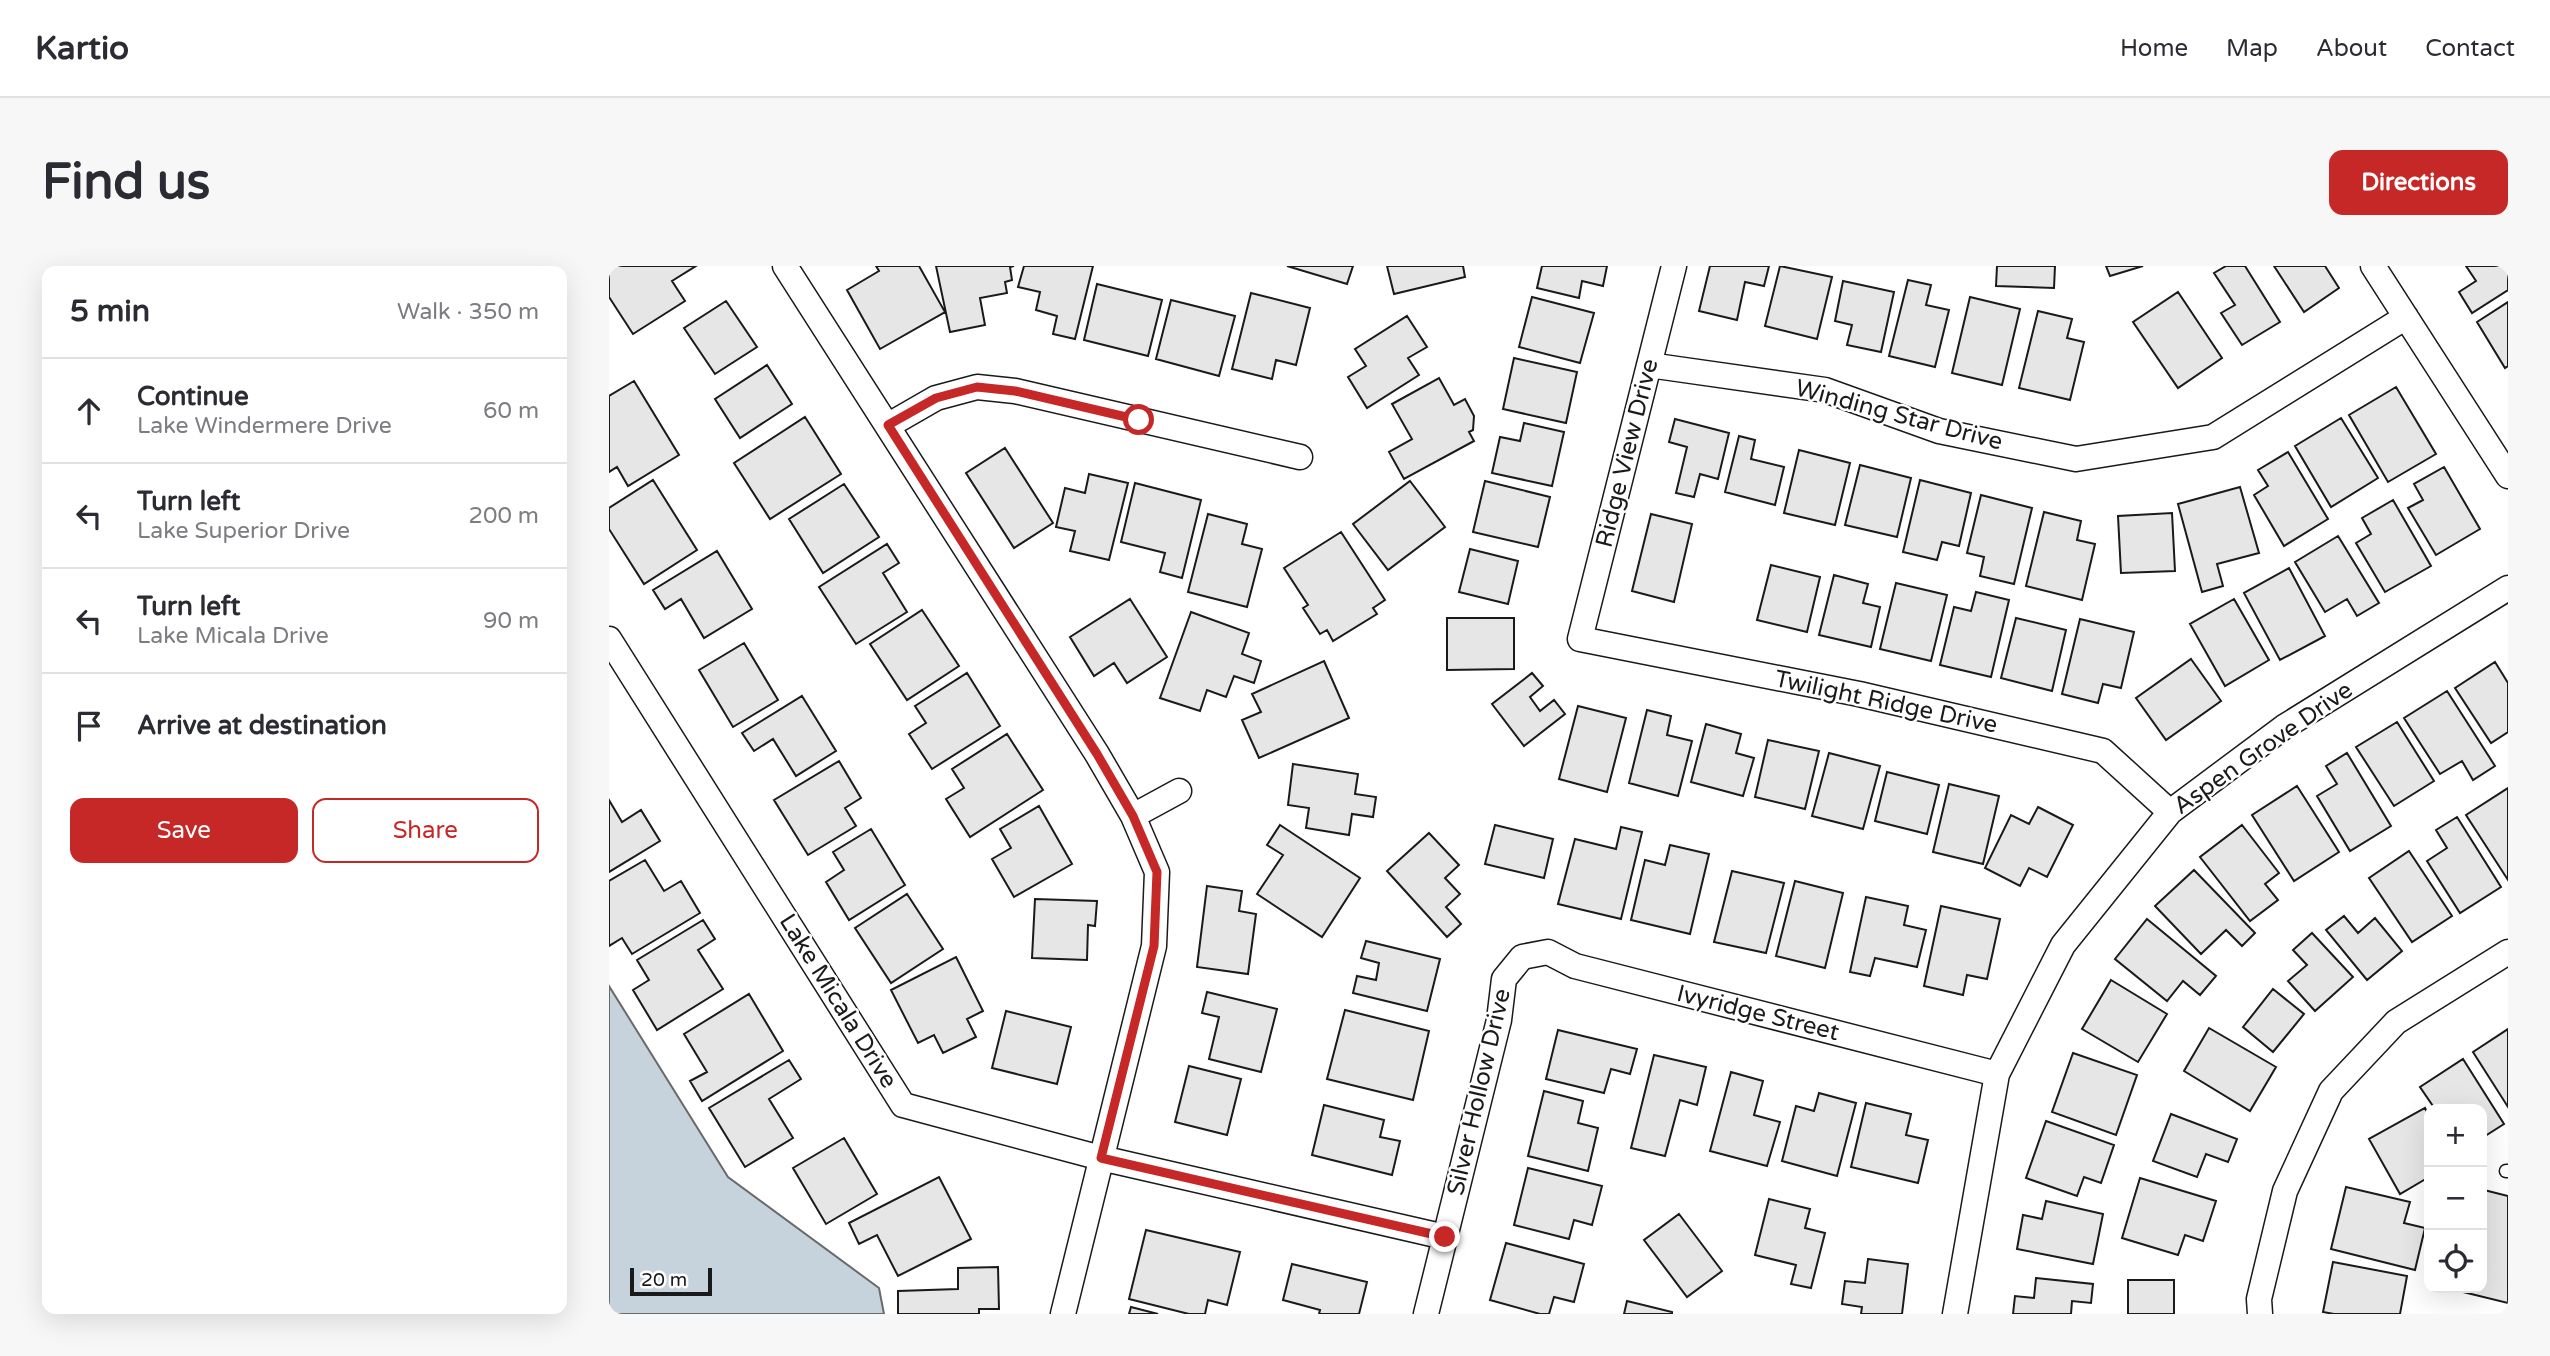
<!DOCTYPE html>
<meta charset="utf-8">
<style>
body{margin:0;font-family:"Varela Round",sans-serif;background:#f7f7f7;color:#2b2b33}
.controls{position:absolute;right:21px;bottom:21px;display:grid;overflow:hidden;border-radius:14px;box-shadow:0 7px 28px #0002}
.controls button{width:63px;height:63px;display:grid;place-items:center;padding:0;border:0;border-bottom:2px solid #e1e1e2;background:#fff;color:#2b2b33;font:35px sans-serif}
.scale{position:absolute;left:21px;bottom:18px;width:82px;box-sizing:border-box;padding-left:7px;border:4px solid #1a1a1a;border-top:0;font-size:19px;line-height:24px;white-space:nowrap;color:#1a1a1a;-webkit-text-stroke:5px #fff;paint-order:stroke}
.stop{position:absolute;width:21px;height:21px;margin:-16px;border:5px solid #c62828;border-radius:50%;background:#fff}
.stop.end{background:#c62828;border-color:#fff;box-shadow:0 2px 7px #0008}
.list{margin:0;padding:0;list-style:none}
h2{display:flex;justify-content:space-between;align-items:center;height:91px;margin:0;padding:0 28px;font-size:30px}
h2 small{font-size:23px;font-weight:400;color:#7c7c81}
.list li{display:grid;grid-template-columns:46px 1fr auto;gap:21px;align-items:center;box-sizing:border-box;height:105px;padding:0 28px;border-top:2px solid #e1e1e2}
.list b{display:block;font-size:26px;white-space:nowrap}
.list p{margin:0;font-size:23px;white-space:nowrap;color:#7c7c81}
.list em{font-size:23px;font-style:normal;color:#7c7c81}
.actions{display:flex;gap:14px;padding:21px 28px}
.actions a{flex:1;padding:16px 0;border:2px solid #c62828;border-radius:14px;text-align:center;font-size:24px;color:#c62828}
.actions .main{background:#c62828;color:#fff}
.icon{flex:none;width:38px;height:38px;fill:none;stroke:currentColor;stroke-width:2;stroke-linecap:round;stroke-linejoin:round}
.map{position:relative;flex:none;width:1899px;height:1048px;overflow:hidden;border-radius:14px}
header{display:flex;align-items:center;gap:42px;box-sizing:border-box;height:98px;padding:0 35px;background:#fff;border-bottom:2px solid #e1e1e2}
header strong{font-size:33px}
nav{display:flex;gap:38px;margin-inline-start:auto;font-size:24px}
.intro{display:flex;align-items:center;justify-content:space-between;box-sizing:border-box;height:168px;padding:0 42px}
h1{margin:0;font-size:49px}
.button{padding:18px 32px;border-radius:14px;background:#c62828;color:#fff;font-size:24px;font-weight:700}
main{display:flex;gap:42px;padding:0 42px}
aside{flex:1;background:#fff;border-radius:14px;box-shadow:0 7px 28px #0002}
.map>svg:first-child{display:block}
</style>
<header>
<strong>Kartio</strong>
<nav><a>Home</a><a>Map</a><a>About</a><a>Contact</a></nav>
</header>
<div class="intro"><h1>Find us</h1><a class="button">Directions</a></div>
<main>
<aside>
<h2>5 min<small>Walk · 350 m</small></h2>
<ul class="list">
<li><svg class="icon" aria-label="ahead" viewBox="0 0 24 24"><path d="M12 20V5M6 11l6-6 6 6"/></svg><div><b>Continue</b><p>Lake Windermere Drive</p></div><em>60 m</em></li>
<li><svg class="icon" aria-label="left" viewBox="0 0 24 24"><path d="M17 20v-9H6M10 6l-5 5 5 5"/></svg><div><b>Turn left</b><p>Lake Superior Drive</p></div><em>200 m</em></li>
<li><svg class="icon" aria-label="left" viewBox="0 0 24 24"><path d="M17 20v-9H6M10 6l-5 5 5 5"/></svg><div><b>Turn left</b><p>Lake Micala Drive</p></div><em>90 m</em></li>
<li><svg class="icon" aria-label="arrive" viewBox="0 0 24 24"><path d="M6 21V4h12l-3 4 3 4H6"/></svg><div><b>Arrive at destination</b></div></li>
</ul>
<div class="actions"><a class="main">Save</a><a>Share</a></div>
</aside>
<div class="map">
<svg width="1899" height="1048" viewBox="0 0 1899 1048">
<rect width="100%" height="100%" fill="#fff"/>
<!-- water -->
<path fill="#c6d2dc" stroke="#6a6a6a" stroke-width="2" d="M 0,720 L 119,911 L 270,1022 L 275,1048 L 0,1048 Z"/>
<!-- building -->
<path fill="#e6e6e6" stroke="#1a1a1a" stroke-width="2" d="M 0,0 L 87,0 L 63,15 L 76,35 L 24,68 L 0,31 Z
M 267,0 L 310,0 L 336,46 L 271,83 L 238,24 L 270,5 Z
M 327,0 L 405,0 L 401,1 L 403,14 L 396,16 L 398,27 L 371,32 L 376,59 L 341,66 Z
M 415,0 L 484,0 L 466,73 L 444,68 L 448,50 L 427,44 L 431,26 L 409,21 Z
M 678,0 L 744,0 L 738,18 Z
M 778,0 L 854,0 L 856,11 L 785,28 Z
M 933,0 L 998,0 L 994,20 L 973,15 L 970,32 L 928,22 Z
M 1101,0 L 1160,0 L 1155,20 L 1136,16 L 1128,54 L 1090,45 Z
M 1171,0 L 1223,11 L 1208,73 L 1156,60 Z
M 1388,0 L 1446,0 L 1445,22 L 1387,20 Z
M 1497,0 L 1534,0 L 1501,10 Z
M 1617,0 L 1636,0 L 1671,56 L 1633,79 L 1612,47 L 1626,39 L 1605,7 Z
M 1665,0 L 1716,0 L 1730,22 L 1695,46 Z
M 1857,0 L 1899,0 L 1899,24 L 1863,47 L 1850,26 L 1867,15 Z
M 1299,14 L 1322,19 L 1317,39 L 1340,44 L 1326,101 L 1280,90 Z
M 1234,15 L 1285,26 L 1272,86 L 1238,79 L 1243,59 L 1226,55 Z
M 488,18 L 553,34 L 539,90 L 475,74 Z
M 1569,26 L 1613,92 L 1569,122 L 1524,56 Z
M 642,27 L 701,42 L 687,99 L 667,94 L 663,113 L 623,103 Z
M 923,31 L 985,47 L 971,97 L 910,81 Z
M 1361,31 L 1411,43 L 1393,119 L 1343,107 Z
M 562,34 L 626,50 L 610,110 L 547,93 Z
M 117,35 L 148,81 L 106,108 L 75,62 Z
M 1899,36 L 1899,100 L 1896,102 L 1868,56 Z
M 1429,45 L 1463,53 L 1458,72 L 1475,76 L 1461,134 L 1410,122 Z
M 798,50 L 818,81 L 799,92 L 810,109 L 758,142 L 739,111 L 757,100 L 746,83 Z
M 905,92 L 968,106 L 957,157 L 894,143 Z
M 158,99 L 183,138 L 131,172 L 106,133 Z
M 830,112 L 845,139 L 856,133 L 865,150 L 864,164 L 860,166 L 865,175 L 795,213 L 780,186 L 803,173 L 783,138 Z
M 25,115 L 70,189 L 19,220 L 8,201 L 0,206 L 0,130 Z
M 1787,121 L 1827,188 L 1779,216 L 1740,149 Z
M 196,151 L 232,208 L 161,253 L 125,197 Z
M 1732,152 L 1769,212 L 1722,241 L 1686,180 Z
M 1066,153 L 1120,167 L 1109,213 L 1091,208 L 1085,231 L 1067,227 L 1078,181 L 1060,176 Z
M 915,157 L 955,166 L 943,220 L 883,207 L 891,171 L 911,175 Z
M 1130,170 L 1146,174 L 1142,193 L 1175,201 L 1166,239 L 1116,226 Z
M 396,182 L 444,257 L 405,282 L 357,207 Z
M 1190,184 L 1241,197 L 1226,259 L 1175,247 Z
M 1679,186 L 1719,253 L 1675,280 L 1645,229 L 1659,220 L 1649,204 Z
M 1251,199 L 1302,212 L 1288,271 L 1236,259 Z
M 1835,201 L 1871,263 L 1827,289 L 1799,242 L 1814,234 L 1805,218 Z
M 480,208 L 519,217 L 500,294 L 461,285 L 466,265 L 447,261 L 456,222 L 476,227 Z
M 44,214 L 88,284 L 35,318 L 0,263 L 0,242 Z
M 1311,214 L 1362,227 L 1350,280 L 1333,276 L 1328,294 L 1294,286 Z
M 801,215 L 836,261 L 779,304 L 744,258 Z
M 876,215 L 941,231 L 929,281 L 864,266 Z
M 526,217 L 592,234 L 573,312 L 551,306 L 556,287 L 512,276 Z
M 235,218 L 270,271 L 214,307 L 180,253 Z
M 1631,221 L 1650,287 L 1608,298 L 1614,320 L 1593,326 L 1569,238 Z
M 1372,229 L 1423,242 L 1405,318 L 1371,310 L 1375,291 L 1358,287 Z
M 1784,234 L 1822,300 L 1776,326 L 1747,277 L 1762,268 L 1753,252 Z
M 1435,246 L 1472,255 L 1468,274 L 1486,278 L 1473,334 L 1417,320 Z
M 1563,247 L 1566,305 L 1512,307 L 1509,250 Z
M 599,248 L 638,258 L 633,278 L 653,283 L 638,341 L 579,326 Z
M 1042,248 L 1083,258 L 1065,336 L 1023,325 Z
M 732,266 L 776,334 L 764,342 L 768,348 L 724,375 L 718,364 L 711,368 L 694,342 L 699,339 L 675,302 Z
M 1729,270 L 1770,337 L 1748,350 L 1738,333 L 1716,346 L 1686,296 Z
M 278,278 L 290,297 L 274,307 L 298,346 L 247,378 L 210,321 Z
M 861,283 L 909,295 L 899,338 L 850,326 Z
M 108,285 L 143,343 L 95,372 L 72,333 L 56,343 L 44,324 Z
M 1162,299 L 1211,311 L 1198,366 L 1148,354 Z
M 1680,302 L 1716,370 L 1671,394 L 1635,327 Z
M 1225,309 L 1259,318 L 1254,337 L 1271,341 L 1262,381 L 1210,369 Z
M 1287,317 L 1338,329 L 1322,395 L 1271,383 Z
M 1367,326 L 1400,334 L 1382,411 L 1331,399 L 1345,341 L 1362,345 Z
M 521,333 L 558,391 L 518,417 L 505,397 L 485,410 L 461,371 Z
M 1625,333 L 1660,394 L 1616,420 L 1581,358 Z
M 313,344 L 350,400 L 298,434 L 261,378 Z
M 582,346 L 640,367 L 633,388 L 652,395 L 645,417 L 625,410 L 617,431 L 598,424 L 591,445 L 551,432 Z
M 838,352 L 905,352 L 905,403 L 838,404 Z
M 1407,352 L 1457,364 L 1443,425 L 1392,412 Z
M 1471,353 L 1525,366 L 1512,422 L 1494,418 L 1489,437 L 1453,428 Z
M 135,377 L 169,434 L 124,461 L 90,404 Z
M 1582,393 L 1612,435 L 1557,474 L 1527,432 Z
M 715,395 L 740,452 L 650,492 L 633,454 L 652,446 L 643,428 Z
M 1886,396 L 1899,417 L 1899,466 L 1882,477 L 1846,422 Z
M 358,407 L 391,460 L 323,503 L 300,468 L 317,457 L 306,440 Z
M 923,407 L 934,420 L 921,431 L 931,445 L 945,434 L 956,448 L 915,480 L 883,438 Z
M 1838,425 L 1886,500 L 1864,514 L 1853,495 L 1831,508 L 1795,452 Z
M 193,430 L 227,485 L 187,510 L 164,473 L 145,485 L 133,467 Z
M 969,440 L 1017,452 L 998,526 L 950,513 Z
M 1038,444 L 1062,450 L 1058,469 L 1083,475 L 1069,530 L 1020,517 Z
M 1788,456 L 1825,515 L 1785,540 L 1747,481 Z
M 1097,458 L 1132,468 L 1127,487 L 1145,492 L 1134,530 L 1082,516 Z
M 398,468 L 434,524 L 361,571 L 337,533 L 355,522 L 343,503 Z
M 1159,474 L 1210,485 L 1196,543 L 1146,531 Z
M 1220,487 L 1271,500 L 1254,563 L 1203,550 Z
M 1738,487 L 1782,560 L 1741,585 L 1708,530 L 1728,518 L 1717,500 Z
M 230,495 L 252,532 L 236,542 L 247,560 L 199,589 L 165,534 Z
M 684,498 L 749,508 L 746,528 L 767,531 L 764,551 L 743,548 L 740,569 L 697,562 L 700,542 L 679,539 Z
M 1278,506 L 1330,519 L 1318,568 L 1266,555 Z
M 1340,518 L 1390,530 L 1374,598 L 1324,586 Z
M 1688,520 L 1730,586 L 1685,615 L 1643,549 Z
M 1899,522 L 1899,614 L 1857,549 Z
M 0,534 L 13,556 L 32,544 L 51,575 L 0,606 Z
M 430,540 L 463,598 L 405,631 L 383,593 L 402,582 L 391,563 Z
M 1429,541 L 1464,559 L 1438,611 L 1420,602 L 1411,620 L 1376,602 L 1402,549 L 1420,558 Z
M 1848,551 L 1892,621 L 1851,647 L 1818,595 L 1838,582 L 1827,564 Z
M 671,559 L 751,612 L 713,671 L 648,628 L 674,589 L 658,579 Z
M 886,559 L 944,573 L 935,612 L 876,598 Z
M 1633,559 L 1670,607 L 1656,618 L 1669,634 L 1641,655 L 1591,591 Z
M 1012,561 L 1033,566 L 1012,653 L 949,638 L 966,573 L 1007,583 Z
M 262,563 L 296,619 L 240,654 L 217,616 L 235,604 L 224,586 Z
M 820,567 L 850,599 L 836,612 L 851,628 L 837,641 L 852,658 L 838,671 L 778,605 Z
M 1061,579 L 1100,588 L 1081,668 L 1022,654 L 1036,594 L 1056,599 Z
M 1800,585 L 1843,650 L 1803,676 L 1760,612 Z
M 36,594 L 55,625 L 72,615 L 91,647 L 23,688 L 13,672 L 0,680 L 0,615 Z
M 1585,604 L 1646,667 L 1633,680 L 1617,664 L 1592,688 L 1546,640 Z
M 1123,605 L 1175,617 L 1157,687 L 1105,676 Z
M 1186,615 L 1234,627 L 1216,702 L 1167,690 Z
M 598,620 L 633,625 L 630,645 L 647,648 L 639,708 L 588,701 Z
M 298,628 L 334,683 L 282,717 L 246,662 Z
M 1257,631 L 1299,640 L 1295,659 L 1317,664 L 1308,701 L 1266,692 L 1261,710 L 1241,706 Z
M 426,633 L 488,635 L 486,660 L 479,659 L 478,694 L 423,692 Z
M 1332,640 L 1391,653 L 1378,713 L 1358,709 L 1354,729 L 1315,720 Z
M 1735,650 L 1749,667 L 1766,652 L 1793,685 L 1758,714 L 1717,664 Z
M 1538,653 L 1607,710 L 1591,729 L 1574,715 L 1558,735 L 1506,693 Z
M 94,654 L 106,673 L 89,684 L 114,723 L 48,764 L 24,724 L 40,714 L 28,694 Z
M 1703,667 L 1744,711 L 1706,745 L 1679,715 L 1698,699 L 1684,684 Z
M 757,675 L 831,693 L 818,745 L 744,727 L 748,710 L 767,714 L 770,697 L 752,692 Z
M 347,691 L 374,745 L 358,753 L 367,771 L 334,787 L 325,769 L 309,777 L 282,724 Z
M 1502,714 L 1558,748 L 1529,796 L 1473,763 Z
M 1664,723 L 1695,748 L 1664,786 L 1634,761 Z
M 598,726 L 668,743 L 652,806 L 600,793 L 610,751 L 593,747 Z
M 140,728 L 174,785 L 93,835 L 81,815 L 98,806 L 75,768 Z
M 736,744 L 820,765 L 804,834 L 718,813 Z
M 397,745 L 462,761 L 448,818 L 383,802 Z
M 1600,762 L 1667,801 L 1641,845 L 1575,805 Z
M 1899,763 L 1899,841 L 1864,786 Z
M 949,764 L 1028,783 L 1021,808 L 1002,803 L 995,827 L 937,813 Z
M 1464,787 L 1528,809 L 1507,869 L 1443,846 Z
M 1045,789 L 1097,801 L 1088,839 L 1071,834 L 1056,890 L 1022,882 Z
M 1854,793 L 1895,858 L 1873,872 L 1873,843 L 1826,843 L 1811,821 Z
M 180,794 L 192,813 L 160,833 L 184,872 L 136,901 L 100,842 Z
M 580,800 L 632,813 L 618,869 L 566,856 Z
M 1122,806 L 1154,815 L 1145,849 L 1171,856 L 1158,900 L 1101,885 Z
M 935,825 L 974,835 L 969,857 L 989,862 L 979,905 L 919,890 Z
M 1210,827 L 1247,837 L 1228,910 L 1173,895 L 1187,840 L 1205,845 Z
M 1257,837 L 1302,848 L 1297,869 L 1319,874 L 1309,917 L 1242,901 Z
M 715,839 L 775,854 L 771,871 L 791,875 L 783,909 L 703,889 Z
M 1816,842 L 1820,850 L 1820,911 L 1791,928 L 1760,873 Z
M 1562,848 L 1628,873 L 1619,896 L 1597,888 L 1588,911 L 1544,895 Z
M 1437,855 L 1505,879 L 1492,917 L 1475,911 L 1468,930 L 1417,912 Z
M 235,872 L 268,928 L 217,958 L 184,902 Z
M 919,902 L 993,920 L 983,959 L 965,954 L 960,973 L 905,959 Z
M 330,911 L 362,973 L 289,1010 L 268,969 L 250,978 L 240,957 Z
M 1531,912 L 1607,935 L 1594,975 L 1576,969 L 1569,989 L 1513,972 Z
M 1737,921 L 1801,936 L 1795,957 L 1816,962 L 1806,1004 L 1722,983 Z
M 1875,924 L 1899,930 L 1899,1037 L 1850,1025 L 1851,1022 L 1873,1022 L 1873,932 Z
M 1160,933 L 1201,943 L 1196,962 L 1216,967 L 1202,1022 L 1182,1018 L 1187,999 L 1146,989 Z
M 1437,935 L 1494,948 L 1484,998 L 1408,983 L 1414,949 L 1433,953 Z
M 1070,948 L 1113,1005 L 1078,1031 L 1035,974 Z
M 537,964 L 631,986 L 618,1039 L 599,1034 L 596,1048 L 580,1048 L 520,1033 Z
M 897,977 L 975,998 L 965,1036 L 945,1031 L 940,1048 L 931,1048 L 881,1034 Z
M 1259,993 L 1299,998 L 1293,1048 L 1252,1048 L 1253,1041 L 1233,1038 L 1236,1015 L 1256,1017 Z
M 1724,996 L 1798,1010 L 1791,1048 L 1725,1048 L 1714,1046 Z
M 683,998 L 758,1016 L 750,1048 L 710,1048 L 711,1044 L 674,1034 Z
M 389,1001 L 390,1043 L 370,1043 L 370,1048 L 289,1048 L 289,1025 L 349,1023 L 349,1002 Z
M 1427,1012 L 1484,1018 L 1482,1037 L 1463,1035 L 1462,1048 L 1404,1048 L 1406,1030 L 1425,1032 Z
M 1519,1014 L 1565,1014 L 1565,1048 L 1519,1048 Z
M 1018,1035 L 1063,1046 L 1063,1048 L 1015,1048 Z
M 522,1041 L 549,1048 L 520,1048 Z"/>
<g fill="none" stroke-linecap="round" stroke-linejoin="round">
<!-- lane casing -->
<g stroke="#1a1a1a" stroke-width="15">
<path id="lane" d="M 1897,905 L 1899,905"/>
</g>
<!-- street casing -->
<g stroke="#1a1a1a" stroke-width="27">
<path id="street" d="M 176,0 L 488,488 L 524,550 L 548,606 L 545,680 L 454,1048
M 1065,0 L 971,373 L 1250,428 L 1494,485 L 1561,546
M 1764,0 L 1899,210
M 1040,99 L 1216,124 L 1330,165 L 1467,193 L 1604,171 L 1797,51
M 280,159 L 327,132 L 368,121 L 406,125 L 691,191
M 0,373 L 294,839 L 492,892 L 836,971
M 524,550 L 570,525
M 817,1048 L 890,754 L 895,713 L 913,691 L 939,686 L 966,700 L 1388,808
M 1346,1048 L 1388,808 L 1454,679 L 1561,546 L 1675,461 L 1899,322
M 1651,1048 L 1650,1033 L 1676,925 L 1722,825 L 1787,756 L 1899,686"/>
</g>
<!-- lane -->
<use href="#lane" stroke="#fff" stroke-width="12"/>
<!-- street -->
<use href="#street" stroke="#fff" stroke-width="24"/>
</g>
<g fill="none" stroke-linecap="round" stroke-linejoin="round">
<!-- route -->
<path stroke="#c62828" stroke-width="9" d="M 530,154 L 406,125 L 368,121 L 327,132 L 279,159 L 488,488 L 524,550 L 548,606 L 545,680 L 492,892 L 836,971"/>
</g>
<g text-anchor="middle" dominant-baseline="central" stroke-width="5" stroke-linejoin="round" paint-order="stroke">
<!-- street labels -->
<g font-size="24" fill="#1a1a1a" stroke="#fff">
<text transform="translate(1290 149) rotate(15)">Winding Star Drive</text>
<text transform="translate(1018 187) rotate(-76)">Ridge View Drive</text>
<text transform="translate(1277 436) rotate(12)">Twilight Ridge Drive</text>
<text transform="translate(1654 482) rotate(-35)">Aspen Grove Drive</text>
<text transform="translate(229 735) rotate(58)">Lake Micala Drive</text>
<text transform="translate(1149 747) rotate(14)">Ivyridge Street</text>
<text transform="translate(870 826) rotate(-77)">Silver Hollow Drive</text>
</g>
</g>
</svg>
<div class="controls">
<button>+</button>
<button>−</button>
<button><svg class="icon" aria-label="locate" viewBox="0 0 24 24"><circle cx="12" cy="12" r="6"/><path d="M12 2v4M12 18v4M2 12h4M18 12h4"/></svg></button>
</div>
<div class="scale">20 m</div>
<div class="stop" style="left:530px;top:154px"></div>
<div class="stop end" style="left:836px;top:971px"></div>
</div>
</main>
